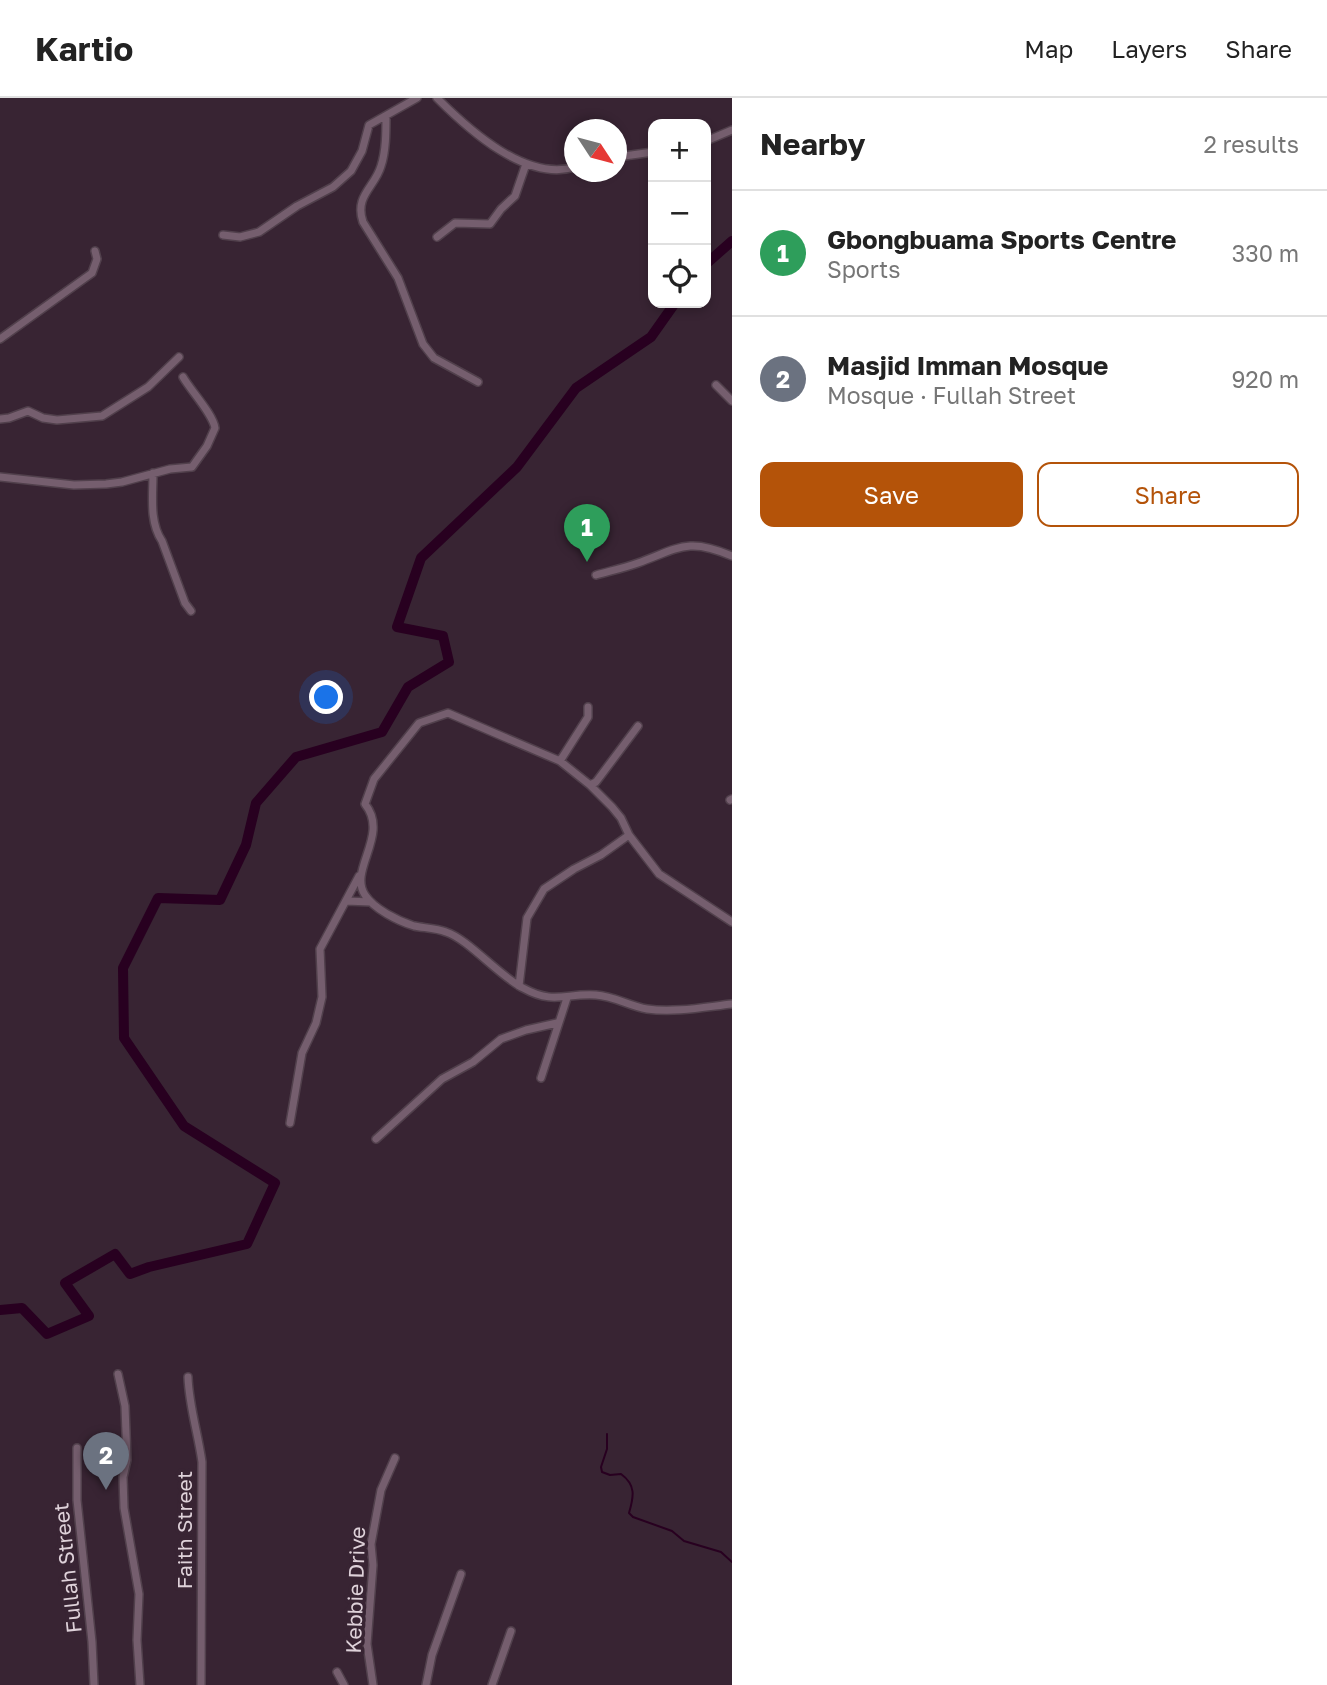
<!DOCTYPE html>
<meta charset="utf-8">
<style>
body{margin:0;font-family:"Golos Text",sans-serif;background:#f2f2f2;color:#222}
.controls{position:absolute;right:21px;top:21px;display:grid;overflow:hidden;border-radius:14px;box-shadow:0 4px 10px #0003}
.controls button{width:63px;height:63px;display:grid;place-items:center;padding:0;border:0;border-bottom:2px solid #e0e0e0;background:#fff;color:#222;font:35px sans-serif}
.compass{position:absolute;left:564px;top:21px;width:63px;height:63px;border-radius:50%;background:#fff;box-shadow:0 4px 10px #0003;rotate:126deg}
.you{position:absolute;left:327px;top:600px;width:24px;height:24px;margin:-18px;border:5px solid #fff;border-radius:50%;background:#1a73e8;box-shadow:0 0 0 10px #1a73e833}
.badge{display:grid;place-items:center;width:46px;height:46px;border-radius:50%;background:#b45309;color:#fff;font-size:23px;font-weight:700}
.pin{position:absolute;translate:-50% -58px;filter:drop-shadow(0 2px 4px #0008)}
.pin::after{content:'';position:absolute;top:37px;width:24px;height:21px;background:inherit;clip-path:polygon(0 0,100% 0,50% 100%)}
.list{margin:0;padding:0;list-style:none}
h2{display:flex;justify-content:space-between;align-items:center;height:91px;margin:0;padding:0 28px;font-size:30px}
h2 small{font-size:23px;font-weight:400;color:#767676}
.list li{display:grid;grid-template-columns:46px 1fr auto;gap:21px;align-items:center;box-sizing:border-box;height:126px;padding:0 28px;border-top:2px solid #e0e0e0}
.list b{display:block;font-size:26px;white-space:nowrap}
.list p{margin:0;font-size:23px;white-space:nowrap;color:#767676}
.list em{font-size:23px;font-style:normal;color:#767676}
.actions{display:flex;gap:14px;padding:21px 28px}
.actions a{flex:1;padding:16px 0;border:2px solid #b45309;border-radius:14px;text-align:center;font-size:24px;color:#b45309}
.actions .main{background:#b45309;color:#fff}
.icon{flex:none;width:38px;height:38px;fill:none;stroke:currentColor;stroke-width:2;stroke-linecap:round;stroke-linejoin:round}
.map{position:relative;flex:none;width:732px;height:1587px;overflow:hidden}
header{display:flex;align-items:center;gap:42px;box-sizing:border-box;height:98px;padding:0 35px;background:#fff;border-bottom:2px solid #e0e0e0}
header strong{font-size:33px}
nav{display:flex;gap:38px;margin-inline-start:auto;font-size:24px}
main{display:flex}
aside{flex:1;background:#fff}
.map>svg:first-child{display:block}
</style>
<header>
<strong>Kartio</strong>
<nav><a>Map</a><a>Layers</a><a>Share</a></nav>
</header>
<main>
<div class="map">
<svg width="732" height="1587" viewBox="0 0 732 1587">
<rect width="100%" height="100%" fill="#382433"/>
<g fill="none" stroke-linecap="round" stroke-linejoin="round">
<!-- stream -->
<path stroke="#280020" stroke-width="2" d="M 607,1336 L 607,1351 L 601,1369 L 602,1374 L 610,1377 L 621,1376 C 636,1387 634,1398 629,1415 L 633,1419 L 672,1433 L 684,1443 L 721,1454 L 732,1464"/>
<!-- river -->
<path stroke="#280020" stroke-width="10" d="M 706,166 L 732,143
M 0,1212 L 22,1210 L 47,1236 L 89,1218 L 65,1185 L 115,1156 L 130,1176 L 149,1169 L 247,1146 L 275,1085 L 184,1028 L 124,940 L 123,870 L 158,800 L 220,802 L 246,747 L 256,705 L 296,659 L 382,634 L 408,589 L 449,564 L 443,538 L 397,529 L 421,460 L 517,369 L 576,290 L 651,239 L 675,205"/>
<!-- minor casing -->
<g stroke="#51404c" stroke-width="10">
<path id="minor" d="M 437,0 C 469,32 526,84 575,69
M 386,18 C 386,34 386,53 381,68 C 375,89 354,98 363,124 L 398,180 L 423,246 L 434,260 L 478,284
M 706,43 L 732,32
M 617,59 L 653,54
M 223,137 L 240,139 L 259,134 L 297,108 L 333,89 L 351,73 L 362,53 L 369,27 L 417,0
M 437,139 L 455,125 L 490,126 L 501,111 L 515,98 L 526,66
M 0,241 L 92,175 L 97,161 L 95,153
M 716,287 L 732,303
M 0,321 L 9,320 L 28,313 L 43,320 L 57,322 L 102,318 L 148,289 L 179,259
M 153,375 C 153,397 149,424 162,443 L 185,505 L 191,513
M 0,379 L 74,387 L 106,386 L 122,384 L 170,371 L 192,369 L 207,348 L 215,330 C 213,316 191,293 183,279
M 596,477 C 610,473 624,470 638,465 C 679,450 688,439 732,458
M 560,663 L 588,619 L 588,609
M 590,687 L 596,684 L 638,628
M 730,702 L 732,701
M 346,803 L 371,804
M 732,824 L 659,776 L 629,737 L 621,720 L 612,709 L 590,687 L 560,663 L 448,615 L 419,625 L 374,681 L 365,706 C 390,737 348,772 365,797 C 374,811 398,823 414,828 C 424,830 436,830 446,834 C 468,841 498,877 523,890 C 554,907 565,895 596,897 C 614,898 629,908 647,911 C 674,915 705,909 732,906
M 519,888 L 527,820 L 544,791 L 574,771 L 601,757 L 629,737
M 541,980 L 567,900
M 290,1025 L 302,955 L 316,925 L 322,899 L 320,851 L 359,778
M 376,1041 L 442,981 L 473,964 L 501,941 L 526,932 L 557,925
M 118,1276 L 125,1308 L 127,1362 L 123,1379 L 124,1410 L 139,1496 L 137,1542 L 140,1587
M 188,1279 C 189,1308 198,1335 202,1364 L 201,1587
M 77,1350 L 77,1402 L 92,1544 L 94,1587
M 337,1574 L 344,1587
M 373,1587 L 367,1546 L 373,1467 L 371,1446 L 381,1392 L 395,1360
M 426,1587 L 432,1557 L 461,1476
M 492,1587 L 511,1533"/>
</g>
<!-- minor -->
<use href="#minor" stroke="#755e6e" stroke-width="7"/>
</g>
<g text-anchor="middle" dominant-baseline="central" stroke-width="7" stroke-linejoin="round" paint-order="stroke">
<!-- street labels -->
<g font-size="21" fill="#ded1d9" stroke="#382433">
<text transform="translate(184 1432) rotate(-90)">Faith Street</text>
<text transform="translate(67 1470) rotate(-96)">Fullah Street</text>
<text transform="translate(355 1492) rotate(-88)">Kebbie Drive</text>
</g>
</g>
</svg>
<div class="controls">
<button>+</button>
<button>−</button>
<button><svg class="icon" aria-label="locate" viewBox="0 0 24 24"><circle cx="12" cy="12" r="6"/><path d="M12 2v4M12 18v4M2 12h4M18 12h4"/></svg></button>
</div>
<svg class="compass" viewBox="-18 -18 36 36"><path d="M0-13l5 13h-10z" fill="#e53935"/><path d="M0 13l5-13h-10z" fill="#767676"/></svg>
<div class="you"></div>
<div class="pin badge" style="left:587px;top:464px;background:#2e9e5b">1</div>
<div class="pin badge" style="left:106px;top:1392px;background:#6b7280">2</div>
</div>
<aside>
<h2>Nearby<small>2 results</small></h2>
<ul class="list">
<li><span class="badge" style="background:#2e9e5b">1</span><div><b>Gbongbuama Sports Centre</b><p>Sports</p></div><em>330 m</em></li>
<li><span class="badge" style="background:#6b7280">2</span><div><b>Masjid Imman Mosque</b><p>Mosque · Fullah Street</p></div><em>920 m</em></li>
</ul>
<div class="actions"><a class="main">Save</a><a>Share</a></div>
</aside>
</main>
